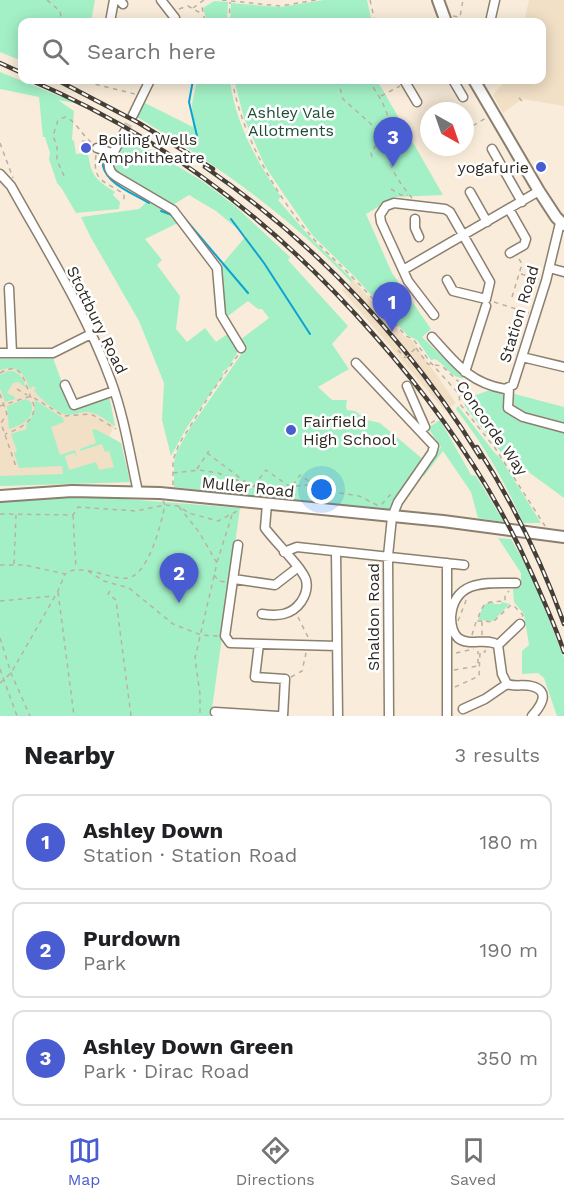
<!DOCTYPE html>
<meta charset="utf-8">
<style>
body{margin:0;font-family:"Work Sans",sans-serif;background:#f6f6f6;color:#202124}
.compass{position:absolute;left:420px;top:102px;width:54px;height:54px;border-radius:50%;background:#fff;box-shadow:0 3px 15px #0003;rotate:140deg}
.you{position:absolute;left:322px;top:490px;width:21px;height:21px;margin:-15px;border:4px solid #fff;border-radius:50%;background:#1a73e8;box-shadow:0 0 0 9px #1a73e833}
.badge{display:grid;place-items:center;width:39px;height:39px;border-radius:50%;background:#4a5cd1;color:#fff;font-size:20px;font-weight:700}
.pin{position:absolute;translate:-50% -50px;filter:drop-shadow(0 2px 3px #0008)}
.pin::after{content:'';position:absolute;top:32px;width:21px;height:18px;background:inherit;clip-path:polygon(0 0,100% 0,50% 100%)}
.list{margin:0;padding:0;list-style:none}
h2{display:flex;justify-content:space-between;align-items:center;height:78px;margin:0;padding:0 24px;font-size:26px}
h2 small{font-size:20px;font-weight:400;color:#757577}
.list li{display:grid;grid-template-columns:39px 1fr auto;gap:18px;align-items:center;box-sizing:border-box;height:96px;margin:0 12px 12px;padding:0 12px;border:2px solid #e0e0e0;border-radius:12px}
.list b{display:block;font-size:22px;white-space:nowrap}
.list p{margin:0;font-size:20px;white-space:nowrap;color:#757577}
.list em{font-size:20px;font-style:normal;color:#757577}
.icon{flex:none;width:33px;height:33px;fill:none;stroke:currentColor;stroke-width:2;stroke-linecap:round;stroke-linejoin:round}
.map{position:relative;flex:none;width:564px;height:716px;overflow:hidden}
.search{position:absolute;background:#fff;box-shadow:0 3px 15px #0003;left:18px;right:18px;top:18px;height:66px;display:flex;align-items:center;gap:15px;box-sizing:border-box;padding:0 21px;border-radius:12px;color:#757577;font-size:22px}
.sheet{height:402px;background:#fff}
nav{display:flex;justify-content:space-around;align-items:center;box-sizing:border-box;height:84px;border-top:2px solid #e0e0e0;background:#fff;font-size:16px;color:#757577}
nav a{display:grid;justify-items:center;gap:3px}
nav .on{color:#4a5cd1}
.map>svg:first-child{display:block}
</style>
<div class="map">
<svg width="564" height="716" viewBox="0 0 564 716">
<rect width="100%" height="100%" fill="#f9ecda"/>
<!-- built -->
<path fill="#f1dfc6" d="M 529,0 L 564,0 L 564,106 L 522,99 L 503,113 L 493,95 L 506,80 L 542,80 L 542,22 L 524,22 Z
M 353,280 L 405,337 L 412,340 L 456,403 L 445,411 L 342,290 Z
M 53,358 L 72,410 L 109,396 L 115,425 L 109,436 L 121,443 L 130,482 L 0,486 L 0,359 Z"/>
<!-- green -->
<path fill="#a3f0c6" d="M 0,0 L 95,0 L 91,22 L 22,22 L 22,61 L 0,52 Z
M 324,0 L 367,0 L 372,22 L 230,22 L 231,3 L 280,7 Z
M 214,1 L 228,2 L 227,22 L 207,22 L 203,8 Z
M 0,72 L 79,104 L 58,100 L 74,111 L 72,140 L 74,141 L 76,154 L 88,153 C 91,176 96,180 115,192 L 113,195 L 120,202 L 119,209 L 76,213 L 62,189 L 57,183 L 49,159 L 50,153 L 45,137 L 43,137 L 39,97 L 0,89 Z
M 197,80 L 230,80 C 235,123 257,162 281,197 L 278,200 L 310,237 L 353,280 L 351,282 C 288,214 212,162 134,115 L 141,101 L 193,127 L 192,104 Z
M 234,80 L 377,80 L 443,195 L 395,197 L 366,214 L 392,273 L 431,329 L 422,337 L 464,378 C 450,378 446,365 435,359 L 431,360 L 417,340 L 407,335 L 355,277 L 313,236 L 285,196 L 265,166 L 244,118 Z
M 125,134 L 202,181 L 235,206 L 290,257 L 288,260 L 348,326 L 332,344 L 349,369 L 318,387 L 332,400 L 347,400 L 346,406 L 347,410 L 355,411 L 367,420 L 380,423 L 425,461 L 387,512 L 174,487 L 174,462 L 177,451 L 190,428 L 240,356 L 243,348 L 240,340 L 269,318 L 262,309 L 258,309 L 248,301 L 228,316 L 224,315 L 219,268 L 246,236 L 216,211 L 189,195 L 171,206 L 115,173 L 111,162 Z
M 150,199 L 172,211 L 180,222 L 145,239 L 162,260 L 157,265 L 180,296 L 176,329 L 187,342 L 205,328 L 216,342 L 229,333 L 239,350 L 228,368 L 222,372 L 224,374 L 187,427 L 171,456 L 162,420 L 164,383 L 139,321 L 90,236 L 81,217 L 139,209 Z
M 53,358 L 72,410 L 109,396 L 115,426 C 107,421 98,413 89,412 C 82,411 76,415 69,415 C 60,415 38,398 34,390 L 36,388 L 33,386 L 30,389 C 24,373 18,364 0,370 L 0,359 Z
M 8,371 C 20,371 23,378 26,388 L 19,382 L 13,383 L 7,393 L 15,397 L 15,399 L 5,402 L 0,388 L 0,375 Z
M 490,390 L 507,392 L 564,407 L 564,498 L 500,451 L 464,405 L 476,395 Z
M 25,399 L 31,402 C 36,418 23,425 9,429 L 7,406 Z
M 35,400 L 63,418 L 64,422 L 51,427 L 60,455 L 75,450 L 77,457 L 74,453 L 65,456 L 69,470 L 96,462 L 99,470 L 114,467 L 109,451 L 105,452 L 102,444 L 80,451 L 80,449 L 96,443 L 92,430 L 95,429 L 121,443 L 130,482 L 0,486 L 0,476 L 63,474 L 62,466 L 19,468 L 14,453 L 17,451 L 11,434 L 27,429 L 26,425 L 34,413 Z
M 458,406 L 494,452 L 501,459 L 541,523 L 523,523 C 506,483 483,444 456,409 Z
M 440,420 L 471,475 L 476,476 L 504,522 L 478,518 L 471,492 L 443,451 L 424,476 L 422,474 L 441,447 L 428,428 Z
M 100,497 L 240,508 L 211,716 L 0,716 L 0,499 Z
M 498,538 L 511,539 L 530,572 L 564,658 L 564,716 L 557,716 L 544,678 L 538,673 L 522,674 L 522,651 L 529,645 L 524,614 L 514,602 L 513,589 L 521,587 L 521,573 Z
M 489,602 L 493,602 L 494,604 L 501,604 L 501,602 L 510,604 L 493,621 L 478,620 L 483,606 Z"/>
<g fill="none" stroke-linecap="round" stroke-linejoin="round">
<!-- stream -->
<path stroke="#0ca3d0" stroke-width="2" d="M 193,80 L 189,102 L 197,136
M 103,155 C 97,181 131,192 149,203
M 161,211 L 172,215
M 180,213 L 248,293
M 231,219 L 264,263 L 310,334"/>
<!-- minor-tunnel -->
<path stroke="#d0c5b5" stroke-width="8" stroke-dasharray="8 4" stroke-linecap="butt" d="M 125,131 L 133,115"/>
<!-- minor casing -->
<g stroke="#8b7f6f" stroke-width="11">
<path id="minor" d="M 119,0 L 123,4
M 161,0 L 175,18 L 176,22
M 110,22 L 114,0
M 490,22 L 495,0
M 404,80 L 417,102
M 453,80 L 463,97
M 133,115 L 150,80
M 125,131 L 110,159 C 107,167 110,173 117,177 L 173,210 L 217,268 L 221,315 L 241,348
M 97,148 L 112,153
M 492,149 L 522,202
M 0,174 L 11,186 C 46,249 86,312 111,381 C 124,416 130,455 138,492
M 470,192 L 487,222
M 509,209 L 526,239 L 524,245 L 510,253
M 415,219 L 415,228 L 419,237
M 549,268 L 564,272
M 403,270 L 539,191
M 9,288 L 12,353
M 434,315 L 408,281 L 381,222 L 380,215 L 386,206 L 394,203 L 445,209 L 450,212 L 490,282 L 486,299 L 453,291 L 447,280
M 432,337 C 455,362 469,383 505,389 L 513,385 L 546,281 L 560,223
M 0,353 L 53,353 L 91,334
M 522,357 L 564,367
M 356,363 L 434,446 L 432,453 L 398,502 L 392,517 L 388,556 L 389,716
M 465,372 L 486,306
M 65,385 L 74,405 L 114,391
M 407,386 L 425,427
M 509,388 L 508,408 L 523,417 L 564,428
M 238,545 L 225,636 L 230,643 L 337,646
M 284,552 L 297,547 L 464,565
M 336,552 L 338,716
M 234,579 L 275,585 L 297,568
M 516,583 C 487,583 454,579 451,617 C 451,625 452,632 458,638 C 470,647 486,637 498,645 L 502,674 L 507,684 C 516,687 523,684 531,686 C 552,691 540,707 532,716
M 262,614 C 277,616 291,616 301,602 C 305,596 308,588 306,580 C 302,567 274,541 265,528 L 267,504
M 259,644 L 255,677 L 285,679 L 283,716
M 498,645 L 520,624
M 463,709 L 485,699 L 507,684
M 215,712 L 278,716
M 447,716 L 447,563"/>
</g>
<!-- major casing -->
<g stroke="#8b7f6f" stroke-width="14">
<path id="major" d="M 438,0 L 446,22
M 474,80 L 539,191 L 556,217 L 564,225
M 0,496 L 72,491 L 160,493 L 443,521 L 564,537"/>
</g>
<!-- path -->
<path stroke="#bbb1a2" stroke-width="1.5" stroke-dasharray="4.5 4.5" stroke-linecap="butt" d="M 47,0 L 60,11 L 62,22
M 204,0 L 201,2 L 205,22
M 222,0 L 280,6 L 316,0
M 370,0 L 375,22
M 193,8 L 201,2
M 179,9 L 188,6 L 202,14
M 453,16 L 460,17 L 463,0
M 229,22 L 230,2
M 78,80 L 135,94
M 232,80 C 242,135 275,195 312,237 C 325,252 340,264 354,279 C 372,297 389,317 406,336 L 413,339 L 431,363 L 459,394 L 460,404 L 495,448 L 545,526
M 338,80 L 343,99 L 370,123 L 388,143
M 368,80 C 376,91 384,103 388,117 C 391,128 387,138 387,149 C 388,167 401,185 412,198
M 381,96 L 400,86
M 519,98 L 522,101
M 465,130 L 488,117
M 82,141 L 88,142
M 0,143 L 13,178
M 96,155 C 92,182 105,181 124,194 L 124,202
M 372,157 L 371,153 L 376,145 L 387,143
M 64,176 L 57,160 L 57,146 L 53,136 L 58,120 L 65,117 C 75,120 81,134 91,142
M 391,189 L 401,195 L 408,195
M 521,274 L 539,279
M 512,297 L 522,264 L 518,257
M 494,302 L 529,313
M 416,348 L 428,364 L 442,366 L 459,382 L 468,382
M 398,350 L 405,358
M 0,373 C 20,361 23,377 29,392 C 30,397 33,401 34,406 C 35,422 17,430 5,434
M 17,389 L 27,395
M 0,394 L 7,414 L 1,423 L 16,467
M 461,396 L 472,385
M 0,406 L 31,396 L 64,416 L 91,414 L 116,429
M 431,423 L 440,417
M 207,453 L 247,483
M 197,469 L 209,451
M 173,473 L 199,470 L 218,473 L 255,487 L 271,485 L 292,487 L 303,485 L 315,485 L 340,493 L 359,496 L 377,505 L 381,505 L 390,495 L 392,497
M 173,485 L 173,460 L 179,444 L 211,393 L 238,355
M 293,485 L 300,475 L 313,484
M 254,486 L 266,470 L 289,486
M 179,507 L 199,532 L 217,563 L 195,658 L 200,694 L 200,716
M 0,514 L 73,515 L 78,507 L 136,511 L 165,505 L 178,506 L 189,513 L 218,521 L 241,509
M 73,515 L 76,569
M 217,562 L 232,515
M 14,564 L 16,515
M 0,565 L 25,565 L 65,574 C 73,568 81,570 91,571 C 100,573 120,580 128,578 C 149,574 161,524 165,505 L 163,501
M 88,571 L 104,581 L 129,588 L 173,624 L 201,635 L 218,636
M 214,575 L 219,581 L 226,582
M 110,591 L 108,594 L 116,600 L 131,716
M 58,592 L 74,716
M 0,601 L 54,596
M 298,617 L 308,637
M 458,621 L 467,598
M 482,621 L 477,621 C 484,601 484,602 505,601 L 505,595 L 509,591
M 472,635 L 476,622
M 482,635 L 482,621 L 493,622 L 511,605 L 513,605 L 523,615 L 522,618
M 0,638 L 11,673 L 30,716
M 456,653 L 474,649
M 0,669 L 17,716
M 454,670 L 478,666 L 478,651
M 291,677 L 302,671 L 306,653
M 0,683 L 11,673 L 58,591 L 65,574
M 455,687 L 479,676 L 480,652 L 485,652 L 485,650"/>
<!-- minor -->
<use href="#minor" stroke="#fff" stroke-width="8"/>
<!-- major -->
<use href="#major" stroke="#fff" stroke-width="10"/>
<!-- rail casing -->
<g stroke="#453f37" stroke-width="4.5">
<path id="rail" d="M 0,63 L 22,73
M 30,80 C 165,137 278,225 374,335 C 438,407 492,484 531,572 C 543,599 555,625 564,652
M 57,80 L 139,123 L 213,169
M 205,167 C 317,244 409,342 480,457
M 477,447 C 513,503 542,562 564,624"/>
</g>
<!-- rail -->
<use href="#rail" stroke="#fff" stroke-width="2" stroke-dasharray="7" stroke-linecap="butt"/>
<!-- path-bridge -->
<path stroke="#bbb1a2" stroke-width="1.5" stroke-dasharray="4.5 4.5" stroke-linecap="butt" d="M 405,358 L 416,348"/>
</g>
<!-- markers -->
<g fill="#4a5cd1" stroke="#fff" stroke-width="2">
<circle cx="86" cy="148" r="6"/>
<circle cx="541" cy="167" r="6"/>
<circle cx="291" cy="430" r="6"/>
</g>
<g text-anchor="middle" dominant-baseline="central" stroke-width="5" stroke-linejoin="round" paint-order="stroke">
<!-- park labels -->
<g font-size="16" fill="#1f4c36" stroke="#fff">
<text x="291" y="112">Ashley Vale<tspan x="291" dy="18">Allotments</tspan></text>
</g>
<!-- poi labels -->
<g font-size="16" fill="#2e2922" stroke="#fff" text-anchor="start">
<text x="98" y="139">Boiling Wells<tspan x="98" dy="18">Amphitheatre</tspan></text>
<text x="529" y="167" text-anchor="end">yogafurie</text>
<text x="303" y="421">Fairfield<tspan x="303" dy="18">High School</tspan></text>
</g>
<!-- street labels -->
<g font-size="16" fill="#2e2922" stroke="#fff">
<text transform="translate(519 314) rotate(-73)">Station Road</text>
<text transform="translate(97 320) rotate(64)">Stottbury Road</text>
<text transform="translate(492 428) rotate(55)">Concorde Way</text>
<text transform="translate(248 487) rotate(6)">Muller Road</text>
<text transform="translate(373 617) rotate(-90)">Shaldon Road</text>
</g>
</g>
</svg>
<svg class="compass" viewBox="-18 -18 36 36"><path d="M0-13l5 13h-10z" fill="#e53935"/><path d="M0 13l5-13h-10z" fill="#757577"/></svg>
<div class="you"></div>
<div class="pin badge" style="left:392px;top:332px">1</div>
<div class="pin badge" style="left:179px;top:603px">2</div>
<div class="pin badge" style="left:393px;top:167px">3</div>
<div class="search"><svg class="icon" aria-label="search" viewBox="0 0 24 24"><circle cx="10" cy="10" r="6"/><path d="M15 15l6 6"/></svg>Search here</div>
</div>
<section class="sheet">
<h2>Nearby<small>3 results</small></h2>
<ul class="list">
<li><span class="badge">1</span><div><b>Ashley Down</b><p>Station · Station Road</p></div><em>180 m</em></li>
<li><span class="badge">2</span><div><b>Purdown</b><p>Park</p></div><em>190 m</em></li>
<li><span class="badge">3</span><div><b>Ashley Down Green</b><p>Park · Dirac Road</p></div><em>350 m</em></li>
</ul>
</section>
<nav>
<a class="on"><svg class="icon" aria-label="map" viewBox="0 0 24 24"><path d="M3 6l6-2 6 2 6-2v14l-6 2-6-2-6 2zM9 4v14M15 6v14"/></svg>Map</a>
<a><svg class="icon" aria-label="directions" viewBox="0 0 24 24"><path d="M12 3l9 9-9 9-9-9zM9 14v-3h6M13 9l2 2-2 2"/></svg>Directions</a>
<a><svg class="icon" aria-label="saved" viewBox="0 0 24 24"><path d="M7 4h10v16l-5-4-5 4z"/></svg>Saved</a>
</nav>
